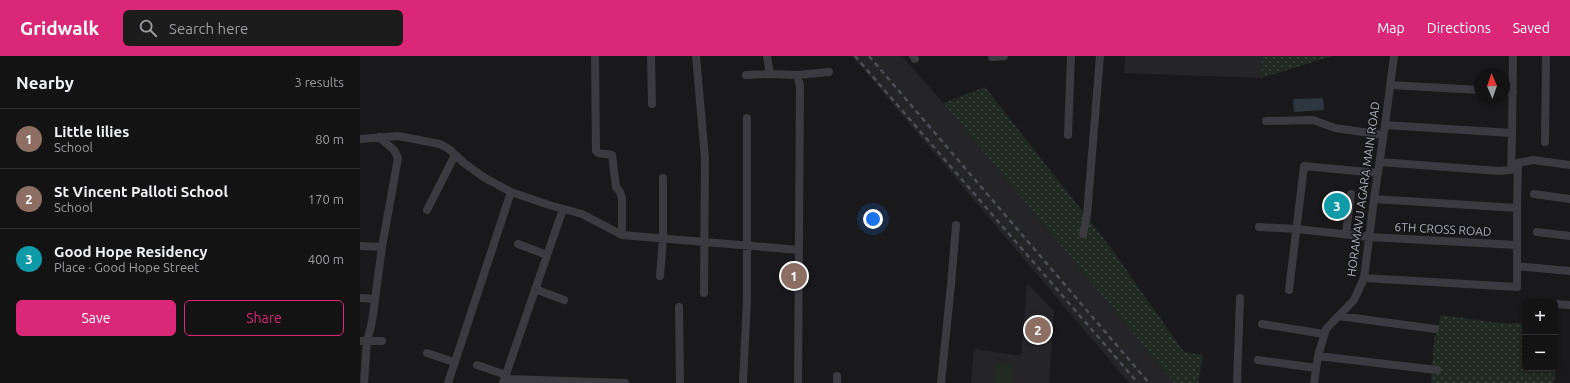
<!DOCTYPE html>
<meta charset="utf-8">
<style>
body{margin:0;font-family:Ubuntu,sans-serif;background:#1c1c1d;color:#f1f3f6}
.controls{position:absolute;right:12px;bottom:12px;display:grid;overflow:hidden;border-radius:6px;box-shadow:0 2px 6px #0003}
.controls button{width:36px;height:36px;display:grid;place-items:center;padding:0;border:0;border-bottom:1px solid #323234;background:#131314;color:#f1f3f6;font:20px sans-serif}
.compass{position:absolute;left:1114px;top:12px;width:36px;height:36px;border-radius:50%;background:#131314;box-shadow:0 2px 6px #0003;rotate:358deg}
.you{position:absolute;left:513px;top:163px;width:14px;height:14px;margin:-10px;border:3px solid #fff;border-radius:50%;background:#1a73e8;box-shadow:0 0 0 6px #1a73e833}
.badge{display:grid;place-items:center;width:26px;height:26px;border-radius:50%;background:#db2777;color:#fff;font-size:13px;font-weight:700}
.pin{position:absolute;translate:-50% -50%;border:2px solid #fff;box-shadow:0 1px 4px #0006}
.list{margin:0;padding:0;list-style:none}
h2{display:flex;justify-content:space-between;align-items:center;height:52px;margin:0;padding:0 16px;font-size:17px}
h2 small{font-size:13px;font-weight:400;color:#9d9ea0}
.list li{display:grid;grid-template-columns:26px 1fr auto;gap:12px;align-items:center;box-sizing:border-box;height:60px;padding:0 16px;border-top:1px solid #323234}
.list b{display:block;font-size:15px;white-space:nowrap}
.list p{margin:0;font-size:13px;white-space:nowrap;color:#9d9ea0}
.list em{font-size:13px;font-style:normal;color:#9d9ea0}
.actions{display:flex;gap:8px;padding:12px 16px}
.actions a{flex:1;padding:9px 0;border:1px solid #db2777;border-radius:6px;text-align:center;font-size:14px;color:#db2777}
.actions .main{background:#db2777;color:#fff}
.icon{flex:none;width:22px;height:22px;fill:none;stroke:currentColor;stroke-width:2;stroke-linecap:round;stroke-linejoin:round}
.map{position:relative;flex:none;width:1210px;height:327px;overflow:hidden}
header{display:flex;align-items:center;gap:24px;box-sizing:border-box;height:56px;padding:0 20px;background:#db2777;color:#fff}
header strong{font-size:19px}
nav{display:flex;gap:22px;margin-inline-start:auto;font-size:14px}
.search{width:280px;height:36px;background:#1c1c1d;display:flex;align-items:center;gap:10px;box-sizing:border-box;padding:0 14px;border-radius:6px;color:#9d9ea0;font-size:15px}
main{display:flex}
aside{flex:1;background:#131314}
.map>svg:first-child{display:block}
</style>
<header>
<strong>Gridwalk</strong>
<div class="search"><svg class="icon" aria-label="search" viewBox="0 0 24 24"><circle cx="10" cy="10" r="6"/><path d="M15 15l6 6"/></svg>Search here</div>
<nav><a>Map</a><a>Directions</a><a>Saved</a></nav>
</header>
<main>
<aside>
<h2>Nearby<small>3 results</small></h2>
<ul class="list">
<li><span class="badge" style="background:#8d6e63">1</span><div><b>Little lilies</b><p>School</p></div><em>80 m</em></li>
<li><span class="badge" style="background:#8d6e63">2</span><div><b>St Vincent Palloti School</b><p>School</p></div><em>170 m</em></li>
<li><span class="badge" style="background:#0f9aa8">3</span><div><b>Good Hope Residency</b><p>Place · Good Hope Street</p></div><em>400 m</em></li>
</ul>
<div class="actions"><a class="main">Save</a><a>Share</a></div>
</aside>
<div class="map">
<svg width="1210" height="327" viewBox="0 0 1210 327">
<defs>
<pattern id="grass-dots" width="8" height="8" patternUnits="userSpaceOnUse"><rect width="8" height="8" fill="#202922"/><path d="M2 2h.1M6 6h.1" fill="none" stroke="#3e4640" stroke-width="1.8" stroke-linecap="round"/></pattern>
</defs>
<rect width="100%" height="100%" fill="#19191b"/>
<!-- built -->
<path fill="#252528" d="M 492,0 L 542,0 L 583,47 L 814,327 L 769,327 Z
M 765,0 L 902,0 L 901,22 L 764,17 Z
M 667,227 L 694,255 L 689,327 L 611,327 L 614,293 L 661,300 Z"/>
<!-- grass -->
<path fill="url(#grass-dots)" d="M 902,0 L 973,0 L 901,22 Z
M 625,31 L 748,188 L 824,296 L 843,299 L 838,327 L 814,327 L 583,47 Z
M 1081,259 L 1140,267 L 1165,267 L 1165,312 L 1195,312 L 1195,291 L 1198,291 L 1194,327 L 1071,327 L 1074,284 Z"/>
<!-- pitch -->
<path fill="#202922" d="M 635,307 L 654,309 L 652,327 L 633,327 Z"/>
<!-- water -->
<path fill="#2e3640" d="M 963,42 L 964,54 L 934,56 L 933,43 Z"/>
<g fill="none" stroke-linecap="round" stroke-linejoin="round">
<!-- minor -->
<path stroke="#3a3a40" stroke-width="8" d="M 235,0 L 236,95 L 238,97 L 252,99 L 256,131 L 260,136 L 262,142 L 262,179
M 291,0 L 292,48
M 336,0 L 345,102 L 344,237
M 407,0 L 410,18 L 437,19 L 440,30 L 438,327
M 553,0 L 555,3
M 632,1 L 644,0
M 386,19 L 410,18
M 437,19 L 469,16
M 1030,29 L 1120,34
M 1144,35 L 1153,36
M 906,65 L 953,64 L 975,72 L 1023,79
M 1025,69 L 1152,77 L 1153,0
M 708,79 L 711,0
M 0,83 L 38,80 L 80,88 L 89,93 L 104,107 L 125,122 L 151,136 L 189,149 L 222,158 L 262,179 L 439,194
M 1185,86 L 1186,0
M 1020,106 L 1139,115 L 1151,114 L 1158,107 L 1173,104 L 1210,109
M 1151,114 L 1152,77
M 1174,138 L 1210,143
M 1157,152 L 1158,107
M 67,154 L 95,99
M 899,171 L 937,173 L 1009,181 L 1157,189
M 1177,176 L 1210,180
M 986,177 L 991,138
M 723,178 L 727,159 L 740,0
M 158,188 L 187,199
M 0,190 L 22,191
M 1157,210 L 1210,215
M 300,220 L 303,183 L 303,122
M 1004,222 L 1157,231 L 1157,152 L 1014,143
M 175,233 L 204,244
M 929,234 L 944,110 L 1018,117
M 0,242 L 15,243
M 1195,248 L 1210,249
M 319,251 L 320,327
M 979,260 L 1075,273
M 902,268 L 964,278
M 0,285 L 22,285
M 67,297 L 94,306
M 958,300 L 1077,314
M 898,304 L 956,312
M 117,309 L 146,319
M 145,323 L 265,327
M 4,327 L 7,285 L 12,266 L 22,191 L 38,102 L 34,94 L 19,81
M 88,327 L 151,136
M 143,327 L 203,153
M 383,327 L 387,243 L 387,62
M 477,327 L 477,320
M 581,327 L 591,229 L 596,169
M 877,327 L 880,242
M 954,327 L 958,300 L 966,273 L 994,244 L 1004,222 L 1014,143 L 1025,69 L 1034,0"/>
<!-- rail -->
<path stroke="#4c4e55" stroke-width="2.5" stroke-dasharray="5 4" stroke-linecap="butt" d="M 495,0 L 778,327
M 509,0 L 789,327"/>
</g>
<g text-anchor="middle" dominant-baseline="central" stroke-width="3" stroke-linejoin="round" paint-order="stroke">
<!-- street labels -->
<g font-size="12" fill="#abaebb" stroke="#141416">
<text transform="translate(1003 133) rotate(-82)">HORAMAVU AGARA MAIN ROAD</text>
<text transform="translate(1083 173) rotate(3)">6TH CROSS ROAD</text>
</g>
</g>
</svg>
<div class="controls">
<button>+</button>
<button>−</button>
</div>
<svg class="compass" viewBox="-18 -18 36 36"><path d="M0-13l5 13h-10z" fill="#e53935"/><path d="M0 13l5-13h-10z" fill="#9d9ea0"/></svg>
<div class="you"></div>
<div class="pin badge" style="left:434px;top:220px;background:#8d6e63">1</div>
<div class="pin badge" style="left:678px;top:274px;background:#8d6e63">2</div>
<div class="pin badge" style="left:977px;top:150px;background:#0f9aa8">3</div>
</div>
</main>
